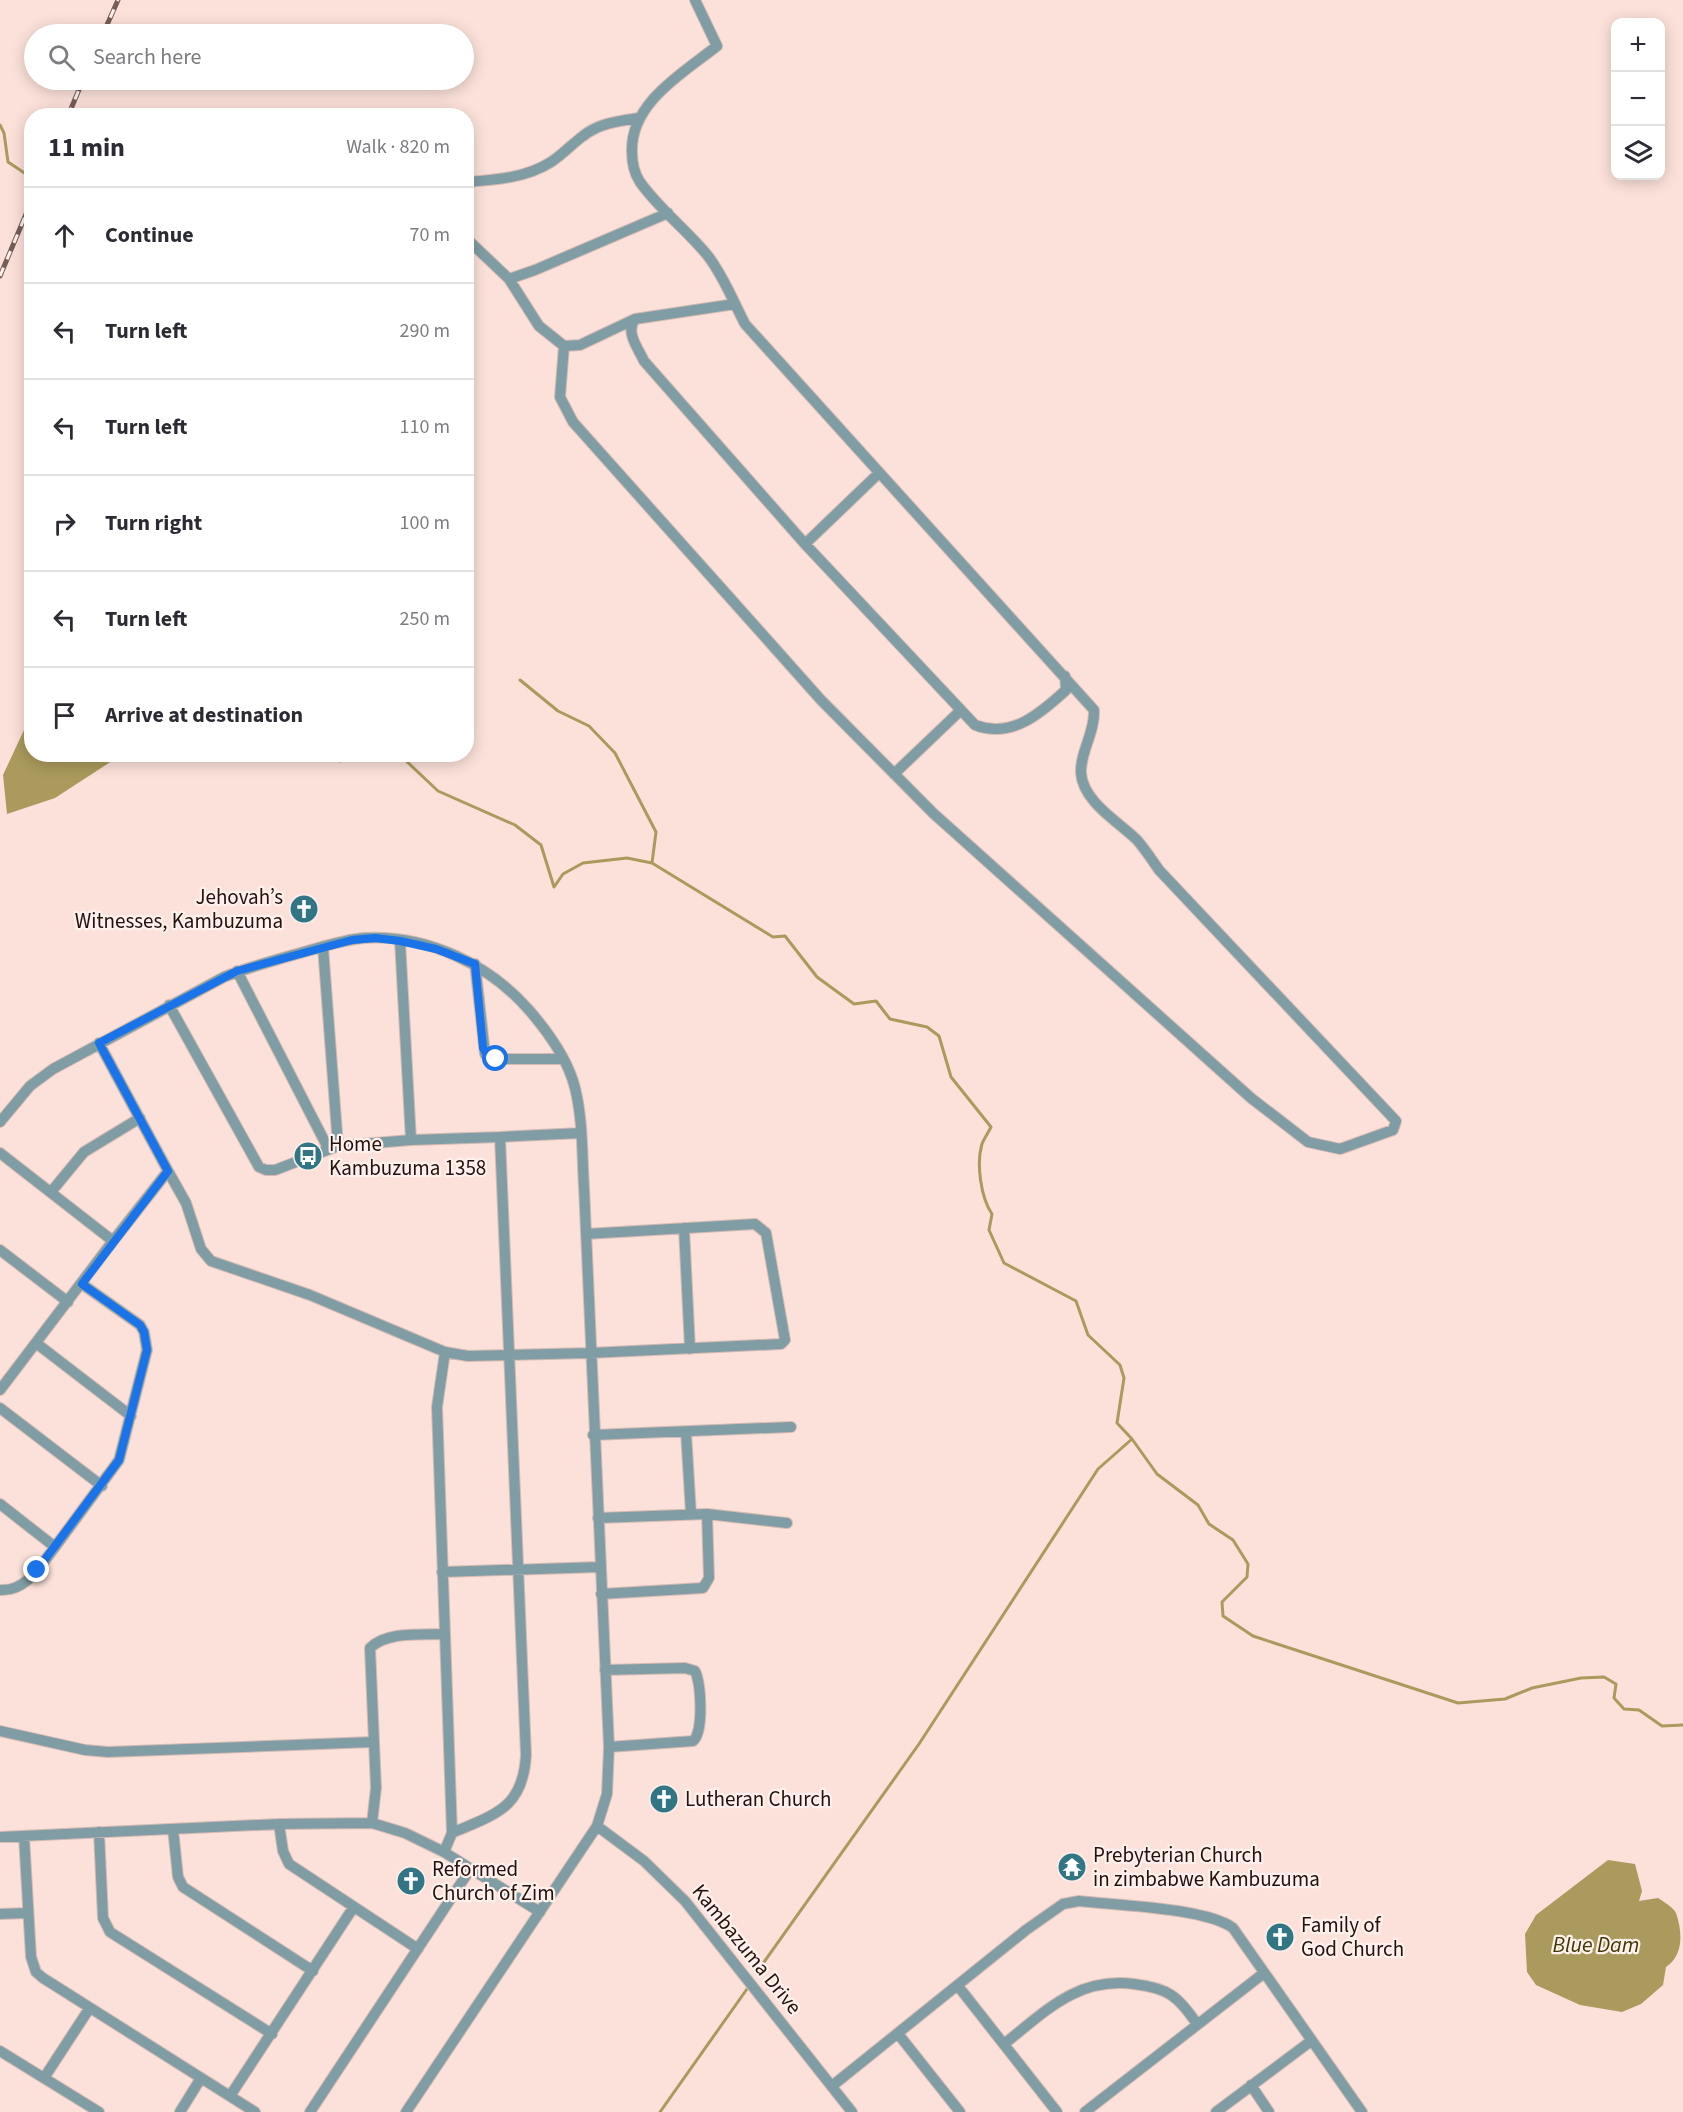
<!DOCTYPE html>
<meta charset="utf-8">
<style>
body{margin:0;font-family:"Source Sans 3",sans-serif;background:#f7f7f7;color:#2b2b33}
.controls{position:absolute;right:18px;top:18px;display:grid;overflow:hidden;border-radius:12px;box-shadow:0 3px 15px #0003}
.controls button{width:54px;height:54px;display:grid;place-items:center;padding:0;border:0;border-bottom:2px solid #e1e1e2;background:#fff;color:#2b2b33;font:30px sans-serif}
.stop{position:absolute;width:18px;height:18px;margin:-14px;border:4px solid #1a73e8;border-radius:50%;background:#fff}
.stop.end{background:#1a73e8;border-color:#fff;box-shadow:0 2px 6px #0008}
.list{margin:0;padding:0;list-style:none}
h2{display:flex;justify-content:space-between;align-items:center;height:78px;margin:0;padding:0 24px;font-size:26px}
h2 small{font-size:20px;font-weight:400;color:#7c7c81}
.list li{display:grid;grid-template-columns:39px 1fr auto;gap:18px;align-items:center;box-sizing:border-box;height:96px;padding:0 24px;border-top:2px solid #e1e1e2}
.list b{display:block;font-size:22px;white-space:nowrap}
.list em{font-size:20px;font-style:normal;color:#7c7c81}
.icon{flex:none;width:33px;height:33px;fill:none;stroke:currentColor;stroke-width:2;stroke-linecap:round;stroke-linejoin:round}
.map{position:relative;flex:none;width:1683px;height:2112px;overflow:hidden}
.search{position:absolute;background:#fff;box-shadow:0 3px 15px #0003;left:24px;top:24px;width:450px;height:66px;display:flex;align-items:center;gap:15px;box-sizing:border-box;padding:0 21px;border-radius:33px;color:#7c7c81;font-size:22px}
.panel{position:absolute;background:#fff;box-shadow:0 3px 15px #0003;left:24px;top:108px;width:450px;height:654px;border-radius:24px}
.map>svg:first-child{display:block}
</style>
<div class="map">
<svg width="1683" height="2112" viewBox="0 0 1683 2112">
<rect width="100%" height="100%" fill="#fbe1d9"/>
<!-- water -->
<path fill="#aa9a5d" d="M 31,715 L 32,754 L 116,755 L 115,759 L 55,798 L 7,814 L 3,775 Z
M 1608,1860 L 1635,1864 L 1642,1891 L 1639,1901 L 1658,1898 C 1664,1902 1673,1907 1676,1913 C 1683,1933 1683,1956 1666,1967 L 1663,1985 L 1641,2004 L 1622,2012 L 1580,2005 L 1536,1985 L 1527,1972 L 1525,1934 L 1536,1915 Z"/>
<g fill="none" stroke-linecap="round" stroke-linejoin="round">
<!-- stream -->
<path stroke="#aa9a5d" stroke-width="3" d="M 0,125 L 4,133 L 8,162 L 32,178
M 520,680 L 558,711 L 589,726 L 615,753 L 656,832 L 652,863
M 327,754 L 340,761 L 365,754
M 389,754 L 402,757 L 438,791 L 515,825 L 541,845 L 554,887 L 563,874 L 583,863 L 627,858 L 652,863 L 773,937 L 785,936 L 817,977 L 854,1004 L 876,1001 L 890,1019 L 927,1027 L 939,1036 L 951,1077 L 991,1127 C 988,1133 984,1139 982,1144 C 976,1164 981,1198 992,1214 L 989,1230 L 1004,1263 L 1076,1301 L 1088,1335 L 1120,1365 L 1124,1378 L 1117,1423 L 1132,1439 L 1157,1474 L 1198,1505 L 1209,1524 L 1233,1540 L 1248,1564 L 1247,1577 L 1222,1602 L 1223,1616 L 1253,1636 L 1458,1703 L 1505,1699 L 1532,1688 L 1581,1678 L 1604,1677 L 1616,1684 L 1614,1698 L 1624,1709 L 1639,1710 L 1662,1726 L 1683,1725
M 757,1972 L 919,1744 L 1098,1469 L 1132,1439
M 660,2112 L 747,1989"/>
<!-- minor casing -->
<g stroke="#d5bbb4" stroke-width="12">
<path id="minor" d="M 466,182 C 495,180 526,178 551,162 C 562,155 572,144 583,136 C 599,123 619,121 639,118
M 466,238 L 509,279 L 535,270 L 668,213
M 509,279 L 539,326 L 564,346 L 580,345 L 635,319
M 735,304 L 635,319 C 625,332 638,348 644,361 L 805,544 L 975,725 C 1011,739 1040,714 1066,690 L 1065,676
M 564,346 L 560,397 L 573,422 L 821,700 L 933,813 L 1251,1098 L 1308,1142 L 1340,1149 L 1393,1130 L 1396,1121 L 1159,870 C 1152,860 1145,849 1137,840 C 1119,822 1083,802 1081,773 C 1080,752 1095,733 1094,710 L 745,324 C 733,301 724,277 708,256 C 687,230 659,209 640,182 C 634,173 632,162 632,152 C 630,103 683,73 717,46 L 695,0
M 805,544 L 879,473
M 894,774 L 961,710
M 323,947 L 338,1146
M 475,964 L 485,1054 L 496,1059 L 563,1059
M 237,971 L 328,1148
M 169,1005 L 259,1167 L 266,1170 L 275,1170 L 338,1146 L 411,1140 L 400,941
M 99,1043 L 168,1171 L 113,1241
M 0,1122 L 30,1086 L 53,1069 L 224,977 C 246,968 269,962 293,955 C 316,949 340,940 364,938 C 426,934 489,964 529,1010 C 548,1032 568,1059 575,1088 C 583,1120 582,1155 584,1187 L 609,1747 L 607,1794 L 597,1826 L 406,2112
M 500,1137 L 581,1133
M 411,1140 L 500,1137 L 526,1755 C 523,1808 496,1814 452,1833
M 0,1153 L 113,1241 L 0,1390
M 168,1171 L 186,1203 L 201,1249 L 211,1261 L 310,1295 L 445,1352
M 51,1192 L 84,1152 L 140,1118
M 684,1228 L 690,1349
M 0,1250 L 68,1302
M 36,1343 L 131,1416
M 0,1408 L 102,1486
M 686,1432 L 691,1514
M 593,1435 L 791,1427
M 0,1504 L 55,1547 L 119,1460 L 147,1350 L 144,1332 L 140,1325 L 82,1284
M 598,1518 L 707,1514 L 787,1523
M 442,1572 L 600,1567
M 0,1590 C 26,1592 41,1565 55,1547
M 601,1594 L 703,1588 L 709,1578 L 707,1514
M 605,1670 L 685,1668 L 695,1671 C 701,1684 704,1732 693,1741 L 609,1747
M 0,1731 L 85,1750 L 108,1752 L 373,1742
M 372,1823 L 376,1788 L 370,1648 C 387,1631 421,1635 444,1634
M 279,1824 L 283,1851 L 289,1864 L 418,1949
M 597,1826 L 644,1861 L 685,1901 L 852,2112
M 173,1829 L 178,1877 L 183,1887 L 313,1971
M 99,1832 L 103,1918 L 110,1932 L 272,2034
M 24,1836 L 31,1957 L 36,1972 L 43,1978 L 255,2112
M 0,1837 L 279,1824 L 372,1823 L 405,1833 L 444,1852 L 540,1912
M 444,1852 L 452,1833 L 437,1407 L 445,1352 L 468,1356 L 590,1353 L 781,1344 L 785,1340 L 766,1233 L 755,1224 L 586,1234
M 0,1914 L 28,1913
M 958,1986 L 1057,2112
M 899,2035 L 960,2112
M 1004,2044 C 1046,2011 1077,1977 1134,1984 C 1168,1988 1178,1996 1197,2024
M 0,2051 L 99,2112
M 44,2078 L 89,2009
M 1251,2085 L 1269,2112
M 832,2086 L 1026,1930 L 1063,1904 L 1079,1901 C 1115,1905 1207,1908 1233,1928 L 1362,2112
M 230,2096 L 353,1908
M 180,2112 L 201,2078
M 310,2112 L 471,1868
M 1085,2112 L 1264,1973
M 1216,2112 L 1311,2041"/>
</g>
<!-- minor -->
<use href="#minor" stroke="#809da5" stroke-width="10"/>
<!-- rail casing -->
<g stroke="#765e58" stroke-width="5">
<path id="rail" d="M 103,34 L 118,0
M 68,116 L 83,80
M 0,276 L 32,200"/>
</g>
<!-- rail -->
<use href="#rail" stroke="#fef1ed" stroke-width="3" stroke-dasharray="9" stroke-linecap="butt"/>
</g>
<g fill="none" stroke-linecap="round" stroke-linejoin="round">
<!-- route -->
<path stroke="#1a73e8" stroke-width="8" d="M 37,1570 L 119,1460 L 147,1350 L 144,1332 L 140,1325 L 82,1284 L 168,1171 L 99,1043 L 237,971 L 352,940 L 375,938 L 400,941 L 436,949 L 475,964 L 483,1048 L 489,1058 L 496,1059"/>
</g>
<!-- icons -->
<defs>
<g id="church-disc" transform="scale(1.5)"><circle r="9.5" fill="#327685" stroke="#fef1ed"/><path d="M-1.2-6h2.4v3.5h3.3v2.4h-3.3V6h-2.4V-.1h-3.3v-2.4h3.3Z" fill="#fff"/></g>
<g id="bus-disc" transform="scale(1.5)"><circle r="9.5" fill="#327685" stroke="#fef1ed"/><path d="M-5-6H5V4H4V6H2V4H-2V6H-4V4H-5ZM-3.5-4V0h7V-4ZM-3.5 1.2v1.5H-2V1.2ZM2 1.2v1.5H3.5V1.2Z" fill="#fff"/></g>
<g id="temple-disc" transform="scale(1.5)"><circle r="9.5" fill="#327685" stroke="#fef1ed"/><path d="M0-6L5-2H3V0L6.5 2.5H4V6H1.5V3h-3V6H-4V2.5H-6.5L-3 0V-2H-5Z" fill="#fff"/></g>
</defs>
<g fill-rule="evenodd">
<use href="#church-disc" x="304" y="909"/>
<use href="#bus-disc" x="308" y="1156"/>
<use href="#church-disc" x="664" y="1799"/>
<use href="#temple-disc" x="1072" y="1867"/>
<use href="#church-disc" x="411" y="1881"/>
<use href="#church-disc" x="1280" y="1937"/>
</g>
<g text-anchor="middle" dominant-baseline="central" stroke-width="4.5" stroke-linejoin="round" paint-order="stroke">
<!-- poi labels -->
<g font-size="21" fill="#26100b" stroke="#fef1ed" text-anchor="start">
<text x="283" y="897" text-anchor="end">Jehovah’s<tspan x="283" dy="24">Witnesses, Kambuzuma</tspan></text>
<text x="329" y="1144">Home<tspan x="329" dy="24">Kambuzuma 1358</tspan></text>
<text x="685" y="1799">Lutheran Church</text>
<text x="1093" y="1855">Prebyterian Church<tspan x="1093" dy="24">in zimbabwe Kambuzuma</tspan></text>
<text x="432" y="1869">Reformed<tspan x="432" dy="24">Church of Zim</tspan></text>
<text x="1301" y="1925">Family of<tspan x="1301" dy="24">God Church</tspan></text>
</g>
<!-- street labels -->
<g font-size="21" fill="#26100b" stroke="#fef1ed">
<text transform="translate(747 1949) rotate(51)">Kambazuma Drive</text>
</g>
<!-- water labels -->
<g font-size="22" font-style="italic" fill="#423703" stroke="#fef1ed">
<text x="1596" y="1945">Blue Dam</text>
</g>
</g>
</svg>
<div class="controls">
<button>+</button>
<button>−</button>
<button><svg class="icon" aria-label="layers" viewBox="0 0 24 24"><path d="M12 4l9 5-9 5-9-5zM3 14l9 5 9-5"/></svg></button>
</div>
<div class="stop" style="left:496px;top:1059px"></div>
<div class="stop end" style="left:37px;top:1570px"></div>
<div class="search"><svg class="icon" aria-label="search" viewBox="0 0 24 24"><circle cx="10" cy="10" r="6"/><path d="M15 15l6 6"/></svg>Search here</div>
<section class="panel">
<h2>11 min<small>Walk · 820 m</small></h2>
<ul class="list">
<li><svg class="icon" aria-label="ahead" viewBox="0 0 24 24"><path d="M12 20V5M6 11l6-6 6 6"/></svg><div><b>Continue</b></div><em>70 m</em></li>
<li><svg class="icon" aria-label="left" viewBox="0 0 24 24"><path d="M17 20v-9H6M10 6l-5 5 5 5"/></svg><div><b>Turn left</b></div><em>290 m</em></li>
<li><svg class="icon" aria-label="left" viewBox="0 0 24 24"><path d="M17 20v-9H6M10 6l-5 5 5 5"/></svg><div><b>Turn left</b></div><em>110 m</em></li>
<li><svg class="icon" aria-label="right" viewBox="0 0 24 24"><path d="M7 20v-9h11M14 6l5 5-5 5"/></svg><div><b>Turn right</b></div><em>100 m</em></li>
<li><svg class="icon" aria-label="left" viewBox="0 0 24 24"><path d="M17 20v-9H6M10 6l-5 5 5 5"/></svg><div><b>Turn left</b></div><em>250 m</em></li>
<li><svg class="icon" aria-label="arrive" viewBox="0 0 24 24"><path d="M6 21V4h12l-3 4 3 4H6"/></svg><div><b>Arrive at destination</b></div></li>
</ul>
</section>
</div>
